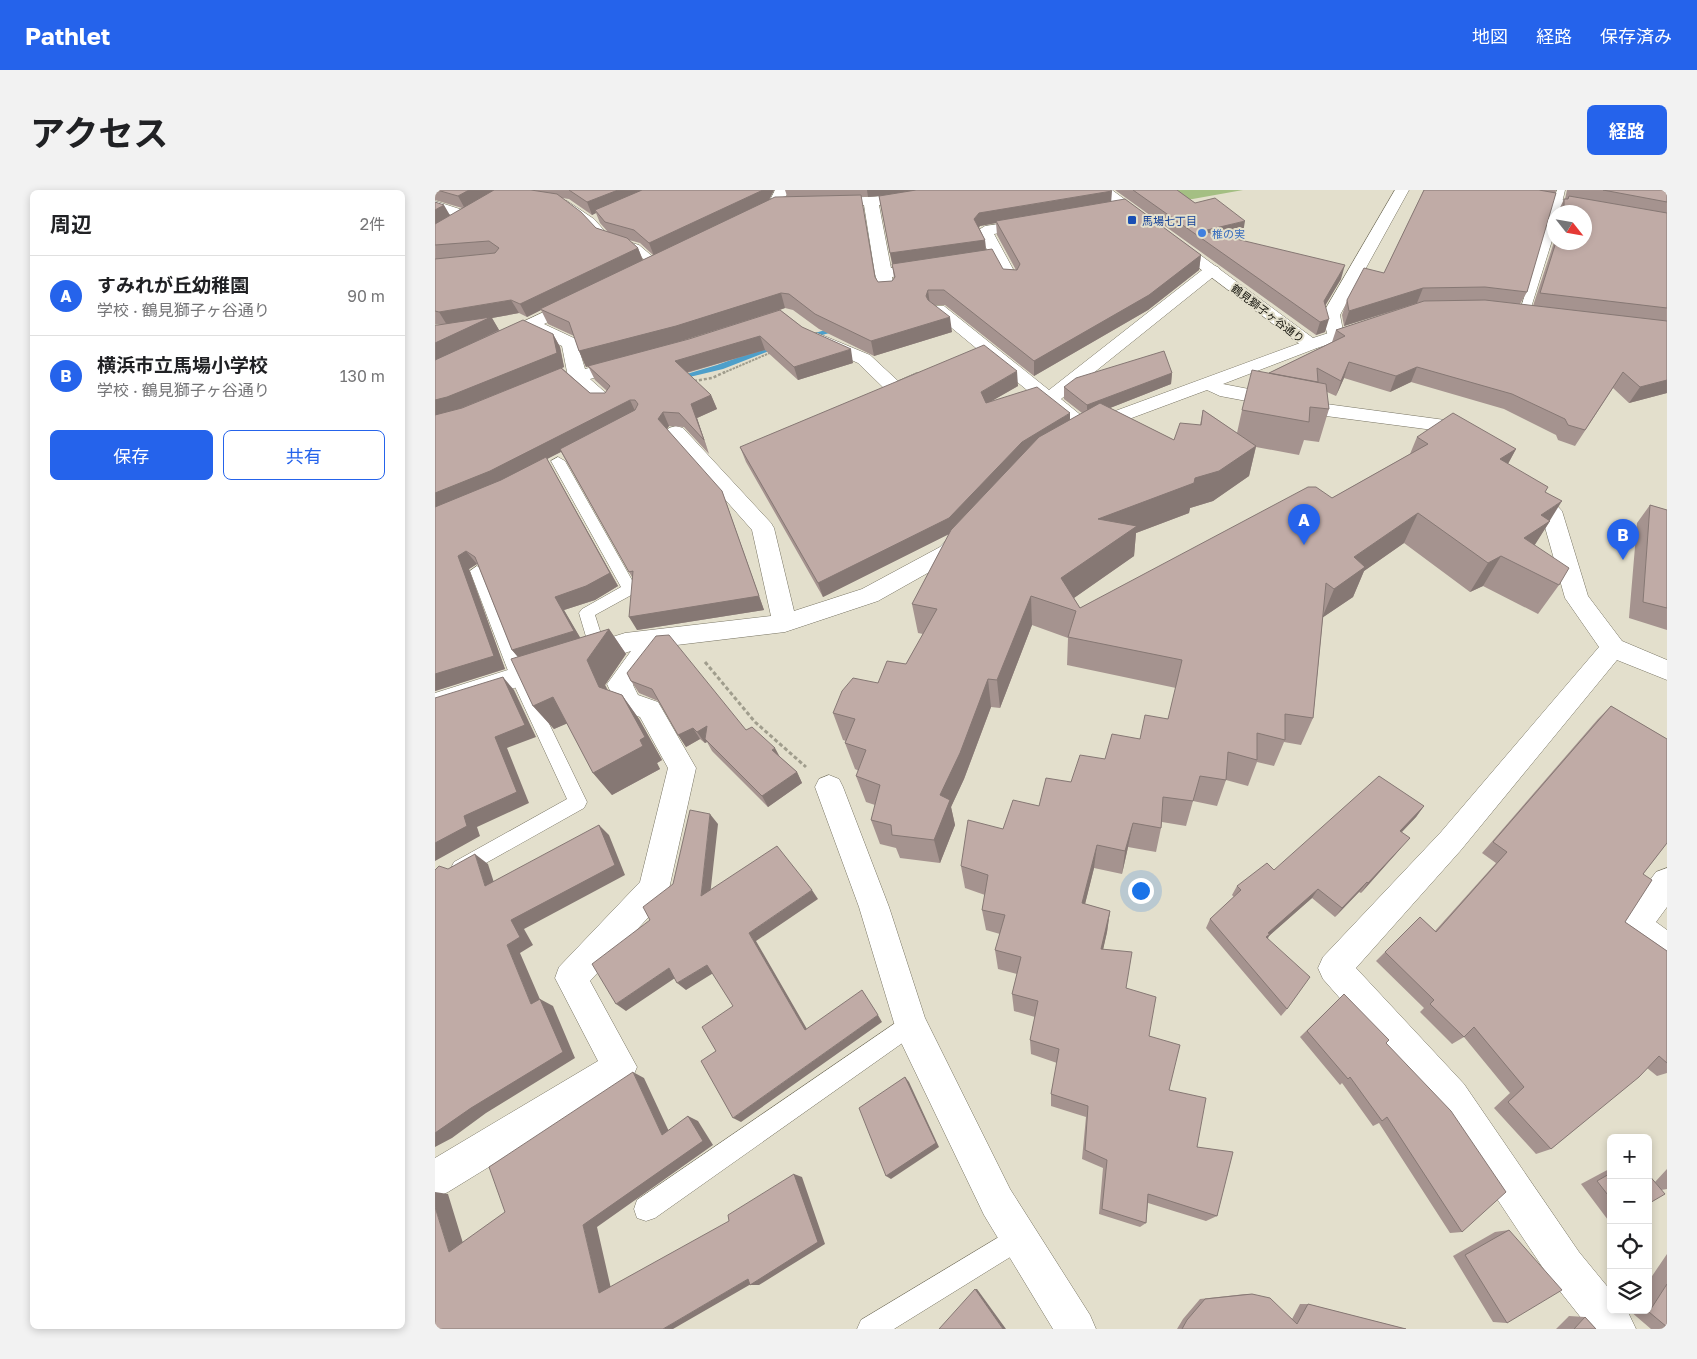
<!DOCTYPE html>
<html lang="ja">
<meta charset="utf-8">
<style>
body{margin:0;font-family:"Golos Text","Noto Sans JP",sans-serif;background:#f2f2f2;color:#202124}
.controls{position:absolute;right:15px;bottom:15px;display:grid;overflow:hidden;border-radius:8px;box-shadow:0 2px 8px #0003}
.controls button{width:45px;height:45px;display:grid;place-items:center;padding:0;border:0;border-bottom:1px solid #e0e0e0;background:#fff;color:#202124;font:25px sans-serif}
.compass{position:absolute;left:1112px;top:15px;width:45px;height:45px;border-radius:50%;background:#fff;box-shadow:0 2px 8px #0003;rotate:121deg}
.you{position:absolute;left:705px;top:700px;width:18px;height:18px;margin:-12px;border:4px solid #fff;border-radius:50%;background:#1a73e8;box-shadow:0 0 0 8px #1a73e833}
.badge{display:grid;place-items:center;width:32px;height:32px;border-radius:50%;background:#2563eb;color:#fff;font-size:16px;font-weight:700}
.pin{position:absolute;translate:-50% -41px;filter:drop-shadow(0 1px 2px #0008)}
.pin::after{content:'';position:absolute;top:26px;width:18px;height:15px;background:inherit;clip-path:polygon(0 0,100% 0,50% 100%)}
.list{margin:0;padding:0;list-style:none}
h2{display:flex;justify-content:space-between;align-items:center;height:65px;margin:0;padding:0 20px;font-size:21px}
h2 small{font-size:16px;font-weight:400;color:#757577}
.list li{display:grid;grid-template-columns:32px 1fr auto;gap:15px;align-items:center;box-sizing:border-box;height:80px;padding:0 20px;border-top:1px solid #e0e0e0}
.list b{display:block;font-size:19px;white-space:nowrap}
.list p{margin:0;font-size:16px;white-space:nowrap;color:#757577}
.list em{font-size:16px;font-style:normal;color:#757577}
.actions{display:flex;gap:10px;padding:15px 20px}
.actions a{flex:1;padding:11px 0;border:1px solid #2563eb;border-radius:8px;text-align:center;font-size:18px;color:#2563eb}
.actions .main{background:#2563eb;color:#fff}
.icon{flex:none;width:28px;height:28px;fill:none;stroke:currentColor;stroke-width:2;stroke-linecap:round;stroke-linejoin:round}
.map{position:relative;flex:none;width:1232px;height:1139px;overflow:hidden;border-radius:8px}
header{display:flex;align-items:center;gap:30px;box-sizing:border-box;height:70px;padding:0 25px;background:#2563eb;color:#fff}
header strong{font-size:24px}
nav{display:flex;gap:28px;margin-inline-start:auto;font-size:18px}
.intro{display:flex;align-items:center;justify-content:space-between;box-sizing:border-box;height:120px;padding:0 30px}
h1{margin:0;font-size:35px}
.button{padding:12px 22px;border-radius:8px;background:#2563eb;color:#fff;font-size:18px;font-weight:700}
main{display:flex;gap:30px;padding:0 30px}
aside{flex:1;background:#fff;border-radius:8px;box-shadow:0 2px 8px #0003}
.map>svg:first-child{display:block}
</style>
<header>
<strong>Pathlet</strong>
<nav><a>地図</a><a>経路</a><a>保存済み</a></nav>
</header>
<div class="intro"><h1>アクセス</h1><a class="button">経路</a></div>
<main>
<aside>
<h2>周辺<small>2件</small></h2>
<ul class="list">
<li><span class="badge">A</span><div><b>すみれが丘幼稚園</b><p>学校 · 鶴見獅子ヶ谷通り</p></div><em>90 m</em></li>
<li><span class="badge">B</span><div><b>横浜市立馬場小学校</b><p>学校 · 鶴見獅子ヶ谷通り</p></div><em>130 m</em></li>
</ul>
<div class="actions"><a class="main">保存</a><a>共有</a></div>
</aside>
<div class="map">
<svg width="1232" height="1139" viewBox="0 0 1232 1139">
<rect width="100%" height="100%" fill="#e3dfcc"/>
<!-- green -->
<path fill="#a4bf83" d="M 739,0 L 808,0 L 752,10 Z"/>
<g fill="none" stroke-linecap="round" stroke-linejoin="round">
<!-- stream -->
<path fill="#4d9fca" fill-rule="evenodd" d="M 403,136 L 406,136 L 406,140 L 368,150 L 364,148 Z
M 340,154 L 347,156 L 288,179 L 242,190 L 238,188 L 282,175 Z"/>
<!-- service casing -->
<g stroke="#787463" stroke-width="1">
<path id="service" d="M 1122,0 L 1130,0 L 1125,22 L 1120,22 L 1120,41 L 1094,124 L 1093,126 L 1085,126 L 1084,124 Z
M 132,11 L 159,29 L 174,46 L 204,55 L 224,72 L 224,76 L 216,76 L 198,59 L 168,50 L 153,33 L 129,16 L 127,14 Z
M 123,267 L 130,271 L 202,399 L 200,403 L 160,425 L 171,460 L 169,464 L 157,464 L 155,460 L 144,423 L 147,419 L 186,397 L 116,271 Z
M 42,376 L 49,381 L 91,486 L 152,612 L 149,618 L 26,687 L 19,684 L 16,678 L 19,672 L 132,609 L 75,486 L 35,381 Z
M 475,823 L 483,826 L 486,834 L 483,842 L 220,1028 L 211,1031 L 202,1028 L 199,1019 L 202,1010 Z
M 584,1035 L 593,1038 L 596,1047 L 593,1056 L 459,1139 L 422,1139 L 426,1130 Z"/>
</g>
<!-- minor casing -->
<g stroke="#787463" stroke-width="1">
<path id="minor" d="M 340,0 L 354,0 L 345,18 L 320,32 L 310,32 L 308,29 L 310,26 L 334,12 Z
M 489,0 L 514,0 L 512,3 L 469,13 L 444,15 L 456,78 L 495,72 L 503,77 L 495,82 L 457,87 L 460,102 L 458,105 L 446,105 L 440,84 L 429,15 L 391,17 L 384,13 L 391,9 L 469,5 Z
M 960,0 L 974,0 L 905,125 L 909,146 L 906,150 L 894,150 L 887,125 Z
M 1044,0 L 1074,0 L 1232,30 L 1232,38 L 1051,4 Z
M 0,11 L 34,22 L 36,25 L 29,29 L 0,20 Z
M 598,29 L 605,33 L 603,36 L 559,44 L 584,90 L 582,93 L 570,93 L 542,41 L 550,36 Z
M 777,75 L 783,77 L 785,80 L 783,83 L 626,209 L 653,231 L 876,149 L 882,150 L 885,154 L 882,158 L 788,194 L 891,214 L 1010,230 L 1042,242 L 1045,246 L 1042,250 L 1035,252 L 1006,241 L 891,226 L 785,206 L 772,200 L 651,245 L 644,243 L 495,120 L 497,116 L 509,116 L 614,200 L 771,77 Z
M 143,106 L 149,107 L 151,111 L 149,115 L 109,134 L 141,149 L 150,179 L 192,168 L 198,169 L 201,173 L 198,177 L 155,189 L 180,211 L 177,215 L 163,215 L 133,187 L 127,156 L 95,141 L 0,186 L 0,173 Z
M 382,143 L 435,165 L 463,191 L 481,183 L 495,183 L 497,187 L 495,191 L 468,203 L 454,203 L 423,173 L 376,152 L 373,148 L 376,144 Z
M 241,236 L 248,238 L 336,333 L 339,338 L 359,421 L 427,399 L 505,357 L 521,340 L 529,338 L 537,340 L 540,345 L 521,367 L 443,411 L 350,442 L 225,457 L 198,495 L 203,505 L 223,512 L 261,578 L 234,699 L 230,709 L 155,791 L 202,877 L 197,889 L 13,1002 L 0,1008 L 0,968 L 163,871 L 120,788 L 124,777 L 205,692 L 233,578 L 205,527 L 184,520 L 172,494 L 196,461 L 0,523 L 0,503 L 190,443 L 336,426 L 317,340 L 234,246 L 231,242 L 234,238 Z
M 1093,290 L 1100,292 L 1127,321 L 1153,406 L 1187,451 L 1232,470 L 1232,490 L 1182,470 L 1026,660 L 921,778 L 1029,894 L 1144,1062 L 1176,1101 L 1176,1120 L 1192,1120 L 1201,1139 L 1155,1139 L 1116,1090 L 1003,920 L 888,789 L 883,778 L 888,767 L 1006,642 L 1164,457 L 1130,408 L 1106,323 L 1082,297 L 1086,292 Z
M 394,585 L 404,589 L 408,597 L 454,717 L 490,828 L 575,999 L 655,1125 L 661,1139 L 618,1139 L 549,1025 L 463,846 L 424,717 L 380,597 L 384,589 Z
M 1232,678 L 1232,717 L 1221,732 L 1232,740 L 1232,774 C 1214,767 1192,754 1184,736 L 1189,725 L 1221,682 Z"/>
</g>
<!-- secondary casing -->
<g stroke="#787463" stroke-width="1">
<path id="secondary" d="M 661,0 L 677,0 L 878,148 L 934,130 L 940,131 L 943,135 L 940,139 L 882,158 L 870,158 Z"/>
</g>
<!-- path-far2 -->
<path stroke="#a09d8d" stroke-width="2" stroke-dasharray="2.5 1" stroke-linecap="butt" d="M 288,183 L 337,162"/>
<!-- path-far1 -->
<path stroke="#a09d8d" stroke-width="2.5" stroke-dasharray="3 2" stroke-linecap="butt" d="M 259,191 L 277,188 L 290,182"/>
<!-- path -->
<path stroke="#a09d8d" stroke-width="3" stroke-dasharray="4 2.5" stroke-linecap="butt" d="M 270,472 L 320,532 L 371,577"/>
<!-- service -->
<use href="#service" fill="#fff" fill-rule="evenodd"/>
<!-- minor -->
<use href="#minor" fill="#fff" fill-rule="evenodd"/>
<!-- secondary -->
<use href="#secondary" fill="#fff" fill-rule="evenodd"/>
</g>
<!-- wall -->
<path fill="#a5938f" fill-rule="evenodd" d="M 0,0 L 339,0 L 334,10 L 352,6 L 350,0 L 675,0 L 676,11 L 766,65 L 764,80 L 713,120 L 599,186 L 510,115 L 500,115 L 517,142 L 439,166 L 384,139 L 358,120 L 350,118 L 345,120 L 367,137 L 418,173 L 363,190 L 330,160 L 252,183 L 276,205 L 282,219 L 262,228 L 274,264 L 249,237 L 234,236 L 232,239 L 292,315 L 329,420 L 202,440 L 197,387 L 126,262 L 112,269 L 183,396 L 160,410 L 129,420 L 145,448 L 174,439 L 191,464 L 170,495 L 173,500 L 187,505 L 204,529 L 227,570 L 222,573 L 225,579 L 177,605 L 158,583 L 132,533 L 119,539 L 98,516 L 83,467 L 77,460 L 43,375 L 42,374 L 34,379 L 70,479 L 0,501 L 0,135 L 8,135 L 0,134 L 0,12 L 15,26 L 27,18 L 0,10 ZM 444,6 L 457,74 L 459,88 L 457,91 L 443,92 L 440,88 L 426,7 ZM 127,8 L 134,9 L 157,25 L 161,23 L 165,33 L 173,42 L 161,38 ZM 561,33 L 562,45 L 581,80 L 568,79 L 551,60 L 550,50 L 544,37 L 545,36 ZM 194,50 L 205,53 L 218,65 L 208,70 L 203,58 ZM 106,120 L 113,134 L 139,146 L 144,161 L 151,177 L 246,151 L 317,129 L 254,149 L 153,176 L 160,190 L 172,201 L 170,203 L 155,203 L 127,178 L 129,177 L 125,157 L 118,144 L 64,140 L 57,128 L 84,123 L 92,127 Z
M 680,0 L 742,0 L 760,13 L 808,43 L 794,47 L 906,89 L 890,116 L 890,142 L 881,145 Z
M 989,0 L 1121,0 L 1092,102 L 1085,114 L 1098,116 L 1120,49 L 1120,52 L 1150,52 L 1150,22 L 1123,22 L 1129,9 L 1130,9 L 1132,0 L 1232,0 L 1232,203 L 1194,213 L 1178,198 L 1140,256 L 1123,250 L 1121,245 L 1069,219 L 976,192 L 955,202 L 909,188 L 901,206 L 892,202 L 894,219 L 884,252 L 869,250 L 864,265 L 821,257 L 814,286 L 778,311 L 755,318 L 754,323 L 701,343 L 699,366 L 639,408 L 645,418 L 897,308 L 975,264 L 982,247 L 1081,259 L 1073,274 L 1110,302 L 1115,331 L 1099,355 L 1124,395 L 1103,424 L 1048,396 L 1035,402 L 969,353 L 929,381 L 918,407 L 888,427 L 878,528 L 866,555 L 849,552 L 839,576 L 822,572 L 813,596 L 791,590 L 782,616 L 758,611 L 751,636 L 727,632 L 726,638 L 721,662 L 693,657 L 687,684 L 659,678 L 650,714 L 675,721 L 672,742 L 668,759 L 691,798 L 714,846 L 734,900 L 762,957 L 782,1026 L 771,1031 L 713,1013 L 711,1033 L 705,1037 L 664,1024 L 668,978 L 647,969 L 651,927 L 616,916 L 616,904 L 622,873 L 596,864 L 595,850 L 600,827 L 579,821 L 577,804 L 582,784 L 563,779 L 560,760 L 565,744 L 551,740 L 547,720 L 550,705 L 530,698 L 526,676 L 568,639 L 604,616 L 636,592 L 670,569 L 705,549 L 733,529 L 741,498 L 632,475 L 633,448 L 597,435 L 565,518 L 556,517 L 529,589 L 516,617 L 520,635 L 505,673 L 465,668 L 461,658 L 445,654 L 436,630 L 440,615 L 431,612 L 421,586 L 424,581 L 420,579 L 410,553 L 411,551 L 408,550 L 398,523 L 471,474 L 488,444 L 483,443 L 477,414 L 514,344 L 388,407 L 311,272 L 305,257 L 583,196 L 555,212 L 635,230 L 647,223 L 629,209 L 629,197 L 737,183 L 736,194 L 675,218 L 739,250 L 765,235 L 768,220 L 802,243 L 807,220 L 834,183 L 897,152 L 901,140 L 984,113 L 909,136 L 907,125 L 912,110 L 949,83 Z
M 1215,315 L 1232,320 L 1232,440 L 1194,428 L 1202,333 Z
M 192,483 L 311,540 L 344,566 L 362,582 L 367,593 L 333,617 L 277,561 L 272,552 L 270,553 L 265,549 L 251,557 L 223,511 L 204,503 L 196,491 Z
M 1176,516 L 1232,549 L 1232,653 L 1208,684 L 1190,732 L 1232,761 L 1232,883 L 1222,886 L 1212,878 L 1116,959 L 1101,964 L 1059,918 L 1075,903 L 1029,847 L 1017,854 L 985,822 L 989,818 L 941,771 L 985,727 L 1000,741 L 1061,673 L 1047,663 L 1163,529 Z
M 989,616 L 981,627 L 967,642 L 966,658 L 926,703 L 924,702 L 900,727 L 877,708 L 834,746 L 833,748 L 852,819 L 846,826 L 771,738 L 775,729 L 799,707 L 797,705 L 802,696 Z
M 909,804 L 951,853 L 1027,1042 L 1015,1043 L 944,933 L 938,936 L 907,893 L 905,895 L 865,847 Z
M 1176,978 L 1176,1029 L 1173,1030 L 1146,994 Z
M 1232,979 L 1232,999 L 1226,1000 L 1220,992 Z
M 1074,1040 L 1072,1133 L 1058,1132 L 1018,1066 L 1060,1042 Z
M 1232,1064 L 1232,1139 L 1216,1139 L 1195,1121 L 1195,1120 L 1213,1120 L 1213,1092 Z
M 811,1104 L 817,1104 L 857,1129 L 865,1114 L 873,1114 L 971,1139 L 742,1139 L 748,1129 L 765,1109 Z
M 1134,1126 L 1150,1127 L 1161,1139 L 1121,1139 Z"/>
<!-- shaded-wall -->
<path fill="#867874" d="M 34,0 L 61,0 L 30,19 L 23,6 Z
M 183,0 L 219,0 L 160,20 L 161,23 L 157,25 L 152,12 Z
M 328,0 L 339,0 L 333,12 L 219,66 L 214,53 Z
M 432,0 L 501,0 L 433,7 Z
M 677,1 L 676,14 L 561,31 L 561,33 L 545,36 L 540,42 L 539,29 L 544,23 Z
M 9,15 L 16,27 L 0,37 L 0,20 Z
M 810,31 L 808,43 L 772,52 L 768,41 Z
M 550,50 L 551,63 L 458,76 L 455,63 Z
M 203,58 L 208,71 L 105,119 L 106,120 L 92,127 L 85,114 Z
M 766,65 L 764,80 L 713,120 L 599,186 L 599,171 Z
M 910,75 L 906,89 L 885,124 L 889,111 Z
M 988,98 L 982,113 L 909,136 L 914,121 Z
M 493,100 L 495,115 L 491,106 Z
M 346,103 L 350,118 L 246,151 L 151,177 L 144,161 Z
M 76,110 L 84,123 L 57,128 L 64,140 L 0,171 L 0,153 L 12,135 L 4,122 Z
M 515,127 L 517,142 L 439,166 L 436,151 Z
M 894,129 L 890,142 L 881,145 L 885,132 Z
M 118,144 L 125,157 L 129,177 L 21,220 L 0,226 L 0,210 Z
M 325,146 L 330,160 L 246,184 L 240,171 Z
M 416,159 L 418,173 L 363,190 L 359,177 Z
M 914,172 L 909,188 L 901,206 L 906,191 Z
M 982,177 L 976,192 L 955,202 L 961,186 Z
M 582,181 L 583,196 L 548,216 L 546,202 Z
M 737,183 L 736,194 L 652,227 L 652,215 Z
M 1232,190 L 1232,203 L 1194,213 L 1205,197 Z
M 276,205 L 282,219 L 262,228 L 274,264 L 256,214 Z
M 195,210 L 201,223 L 112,269 L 183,396 L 160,410 L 129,420 L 149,454 L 88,473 L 77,460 L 139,441 L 0,321 L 0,303 Z
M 228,222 L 234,236 L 230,243 L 223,229 Z
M 635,223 L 635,238 L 516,343 L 388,407 L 383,393 L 587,252 Z
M 821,256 L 814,286 L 778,311 L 755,318 L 754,323 L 701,343 L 699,366 L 626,417 L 626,388 L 663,329 L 760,288 Z
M 1081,259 L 1064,290 L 1065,269 Z
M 287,301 L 292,315 L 329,420 L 202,440 L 194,427 Z
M 1127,311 L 1114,332 L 1115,331 L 1096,361 L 1089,348 L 1106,325 Z
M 983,323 L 969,353 L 929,381 L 918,407 L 887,428 L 899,399 L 919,367 Z
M 31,361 L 42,374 L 34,379 L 70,479 L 0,501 L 0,484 L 23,366 Z
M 1066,366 L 1048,396 L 1035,402 L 1053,373 Z
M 596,406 L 597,435 L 565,518 L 562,490 Z
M 174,439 L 191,464 L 170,495 L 182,521 L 164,497 L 152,470 Z
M 68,487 L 79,500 L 101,547 L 72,558 L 94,613 L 42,637 L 45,646 L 0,671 L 0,653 L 29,626 L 60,547 Z
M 553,489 L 556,517 L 529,589 L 516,617 L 520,635 L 505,673 L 499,650 L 505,605 Z
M 187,505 L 204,529 L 227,570 L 222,573 L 225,579 L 177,605 L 158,583 Z
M 118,507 L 138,531 L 119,539 L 98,516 Z
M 272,536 L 270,549 L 272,552 L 270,553 L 262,542 Z
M 258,538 L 265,549 L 251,557 L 243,545 Z
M 340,558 L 346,569 L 337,560 Z
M 362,582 L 367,593 L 333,617 L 327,606 Z
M 989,616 L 981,627 L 958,651 L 965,641 Z
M 275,624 L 283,634 L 274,715 L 266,706 Z
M 698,633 L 693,657 L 687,684 L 690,661 Z
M 164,635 L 174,645 L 190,685 L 89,739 L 98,755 L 85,763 L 110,821 L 96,814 L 72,755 L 76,730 Z
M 975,648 L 966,658 L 926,703 L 933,693 Z
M 662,655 L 659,678 L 645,734 L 647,713 Z
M 40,664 L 53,674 L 63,705 L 50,696 Z
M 932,692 L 924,702 L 900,727 L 907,718 Z
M 883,699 L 877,708 L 834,746 L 830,753 L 826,755 L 833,743 Z
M 377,700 L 383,709 L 321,751 L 376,846 L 370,840 L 314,743 Z
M 675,721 L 672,742 L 664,778 L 666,759 Z
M 272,775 L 280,782 L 251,800 L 242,793 Z
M 234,778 L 243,786 L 191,821 L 181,814 Z
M 105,809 L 118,816 L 140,868 L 51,923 L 17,948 L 0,957 L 0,943 Z
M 443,825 L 447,832 L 306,932 L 298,928 Z
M 198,882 L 209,888 L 238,950 L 227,945 Z
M 470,887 L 474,892 L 504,957 L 456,989 L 451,986 Z
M 253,926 L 263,931 L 278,955 L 162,1037 L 177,1103 L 164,1103 L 148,1035 Z
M 359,984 L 367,987 L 390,1054 L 324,1095 L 315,1095 Z
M 0,1002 L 13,1004 L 31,1063 L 14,1062 L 0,1017 Z
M 313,1089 L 323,1090 L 238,1139 L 228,1139 Z
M 540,1099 L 542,1099 L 571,1139 L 568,1139 Z"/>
<!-- building -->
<path fill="#c0aba6" stroke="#867874" d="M 2,0 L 34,0 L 23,6 Z
M 59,0 L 96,0 L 122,4 L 146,22 L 161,38 L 192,48 L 203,58 L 85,114 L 76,110 L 4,122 L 0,121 L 0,69 L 60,63 L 64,58 L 54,51 L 0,55 L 0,34 Z
M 134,0 L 183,0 L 152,12 Z
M 207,0 L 328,0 L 214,53 L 199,40 L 170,32 L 160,20 Z
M 481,0 L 675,0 L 677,1 L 544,23 L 539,29 L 550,50 L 455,63 L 444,6 Z
M 698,0 L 742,0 L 760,13 L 780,8 L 810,31 L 768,41 L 910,75 L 889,111 L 894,129 L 885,132 Z
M 989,0 L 1104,0 L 1121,3 L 1092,102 L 1050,97 L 988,98 L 914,121 L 912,110 L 929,78 L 949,83 Z
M 1168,0 L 1232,0 L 1232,12 Z
M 426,5 L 440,87 L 443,92 L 457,91 L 460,87 L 457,74 L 557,59 L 568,79 L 582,80 L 585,74 L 561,31 L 690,9 L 766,65 L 714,105 L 599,171 L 509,100 L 493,100 L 491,106 L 493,110 L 515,127 L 436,151 L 380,124 L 354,104 L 346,103 L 241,136 L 144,161 L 134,132 L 105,119 L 340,7 Z
M 1134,6 L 1232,23 L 1232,118 L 1105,103 L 1121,52 L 1150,52 L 1150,22 L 1129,22 L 1129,9 L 1133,9 Z
M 0,12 L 9,15 L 0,20 Z
M 1050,110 L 1232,131 L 1232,190 L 1205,197 L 1188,182 L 1150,240 L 1133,235 L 1130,229 L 1077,204 L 982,177 L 961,186 L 914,172 L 906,191 L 882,178 L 883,192 L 834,183 L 910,146 L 901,140 L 989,111 Z
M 345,120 L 367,137 L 416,159 L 359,177 L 325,146 L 240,171 L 276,205 L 256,214 L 269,250 L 244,223 L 228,222 L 223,229 L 287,301 L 324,406 L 194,427 L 198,381 L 194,382 L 125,259 L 200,220 L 203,214 L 200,210 L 195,210 L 55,281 L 0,303 L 0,225 L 27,218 L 126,178 L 155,203 L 170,203 L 175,196 L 153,176 L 254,149 Z
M 56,127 L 0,153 L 0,135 L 3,135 Z
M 88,130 L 118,144 L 122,163 L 12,207 L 0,210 L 0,170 Z
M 549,155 L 582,181 L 546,202 L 551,213 L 602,197 L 635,223 L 587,252 L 514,328 L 383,393 L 305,257 Z
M 729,161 L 737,183 L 652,215 L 629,197 L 641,188 Z
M 817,180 L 891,194 L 894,219 L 875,217 L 874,232 L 807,220 Z
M 665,213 L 739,250 L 745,233 L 766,235 L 768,220 L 821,256 L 784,281 L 760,288 L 759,293 L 663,329 L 702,336 L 626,388 L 645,418 L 873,297 L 881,297 L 897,308 L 993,254 L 982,247 L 1018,223 L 1081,259 L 1065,269 L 1113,297 L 1110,302 L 1127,311 L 1106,325 L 1115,331 L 1089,348 L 1134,378 L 1124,395 L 1066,366 L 1053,373 L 983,323 L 919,367 L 930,377 L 899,399 L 891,393 L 878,528 L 850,524 L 850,550 L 822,543 L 822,570 L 793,562 L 791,590 L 765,586 L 758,611 L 728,607 L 726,638 L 698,633 L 690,661 L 662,655 L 647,713 L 675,721 L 666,759 L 697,762 L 691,798 L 721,807 L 714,846 L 745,855 L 734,900 L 771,908 L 762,957 L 798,962 L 782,1026 L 713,1004 L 711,1033 L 667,1019 L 672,970 L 650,960 L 653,916 L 616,904 L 624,859 L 595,850 L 603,811 L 577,804 L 586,767 L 560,760 L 570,725 L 547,720 L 553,685 L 526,676 L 533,630 L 568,639 L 578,610 L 604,616 L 611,588 L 636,592 L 645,565 L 670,569 L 677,544 L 705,549 L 710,525 L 733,529 L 747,470 L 633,447 L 641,421 L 596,406 L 562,490 L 553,489 L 525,563 L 505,605 L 515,610 L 499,650 L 457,645 L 456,635 L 436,630 L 445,595 L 421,586 L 431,560 L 410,553 L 420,529 L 398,523 L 407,501 L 418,488 L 443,493 L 452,471 L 471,474 L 502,419 L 477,414 L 516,340 L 604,247 Z
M 111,267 L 175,383 L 151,396 L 120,407 L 139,441 L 77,460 L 40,367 L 31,361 L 23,366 L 59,466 L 0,484 L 0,317 L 66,290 Z
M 1215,315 L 1232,320 L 1232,418 L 1208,412 Z
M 174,439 L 152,470 L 164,497 L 187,505 L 210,547 L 205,550 L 208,556 L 158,583 L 118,507 L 98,516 L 76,469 Z
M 234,445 L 311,540 L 317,537 L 340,558 L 337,560 L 362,582 L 327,606 L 270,549 L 272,536 L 262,542 L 258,538 L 243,545 L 217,499 L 196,491 L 192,483 L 221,446 Z
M 68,487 L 90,535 L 60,547 L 82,602 L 29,626 L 32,636 L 0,653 L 0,508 Z
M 1176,516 L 1232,549 L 1232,653 L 1208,684 L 1217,690 L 1190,732 L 1232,761 L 1232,873 L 1224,866 L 1204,887 L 1116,959 L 1073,912 L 1089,897 L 1039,837 L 1029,847 L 995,814 L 999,810 L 950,762 L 985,727 L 1001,742 L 1072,662 L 1058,652 Z
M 944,586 L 989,616 L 965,641 L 975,648 L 933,693 L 932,692 L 907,718 L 883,699 L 833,743 L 835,744 L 831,747 L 875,787 L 852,819 L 775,729 L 806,700 L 802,696 L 832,673 L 839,680 Z
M 255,620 L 275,624 L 266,706 L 342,656 L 377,700 L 314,743 L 370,840 L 427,800 L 443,825 L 298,928 L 266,871 L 281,861 L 267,837 L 298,816 L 272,775 L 242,793 L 234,778 L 181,814 L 157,774 L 215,730 L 208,717 L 238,694 Z
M 164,635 L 180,675 L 76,730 L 85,747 L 72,755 L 96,814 L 105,809 L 128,862 L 36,918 L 0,943 L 0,680 L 4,676 L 13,679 L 40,664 L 50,696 Z
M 909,804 L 954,850 L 951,853 L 1016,921 L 1071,1002 L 1027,1042 L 952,927 L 947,931 L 915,887 L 913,889 L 872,841 Z
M 198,882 L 227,945 L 253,926 L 268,951 L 148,1035 L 164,1103 L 294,1031 L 293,1025 L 359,984 L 383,1052 L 315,1095 L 313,1089 L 228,1139 L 0,1139 L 0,1017 L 14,1062 L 70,1022 L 54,977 Z
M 470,887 L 501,953 L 451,986 L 424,918 Z
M 1176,983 L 1176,1009 L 1162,991 Z
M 1213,984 L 1230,1004 L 1213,1014 Z
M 1074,1040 L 1127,1100 L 1072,1133 L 1030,1065 Z
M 1232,1094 L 1232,1137 L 1214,1122 Z
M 540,1099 L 568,1139 L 504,1139 Z
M 817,1104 L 835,1108 L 862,1134 L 873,1114 L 971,1139 L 747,1139 L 752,1130 L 770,1109 Z
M 1150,1127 L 1161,1139 L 1139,1139 Z"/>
<!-- markers -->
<rect fill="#1a4fb4" stroke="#e3dfcc" stroke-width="2" x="692" y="25" width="10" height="10" rx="2.5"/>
<circle fill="#3f7fe0" stroke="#e3dfcc" stroke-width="2" cx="767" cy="43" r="5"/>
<g text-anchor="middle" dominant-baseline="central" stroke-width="4" stroke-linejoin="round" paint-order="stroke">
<!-- far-transit labels -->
<g font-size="11" fill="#164399" stroke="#e3dfcc" text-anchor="start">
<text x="707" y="30">馬場七丁目</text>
</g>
<!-- far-shop labels -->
<g font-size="11" fill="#366cbe" stroke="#e3dfcc" text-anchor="start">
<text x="777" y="43">椎の実</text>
</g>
<!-- far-street labels -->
<g font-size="11" fill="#111009" stroke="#e3dfcc">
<text transform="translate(833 123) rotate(37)">鶴見獅子ヶ谷通り</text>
</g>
</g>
</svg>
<div class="controls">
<button>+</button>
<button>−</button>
<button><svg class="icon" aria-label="locate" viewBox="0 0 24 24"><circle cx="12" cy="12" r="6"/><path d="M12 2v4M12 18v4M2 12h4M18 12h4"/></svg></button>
<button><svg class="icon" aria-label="layers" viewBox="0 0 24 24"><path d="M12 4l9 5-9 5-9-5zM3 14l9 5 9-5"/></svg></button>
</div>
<svg class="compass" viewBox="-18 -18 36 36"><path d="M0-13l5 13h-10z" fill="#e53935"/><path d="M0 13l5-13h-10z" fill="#757577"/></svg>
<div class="you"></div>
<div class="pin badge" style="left:869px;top:355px">A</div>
<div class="pin badge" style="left:1188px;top:370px">B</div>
</div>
</main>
